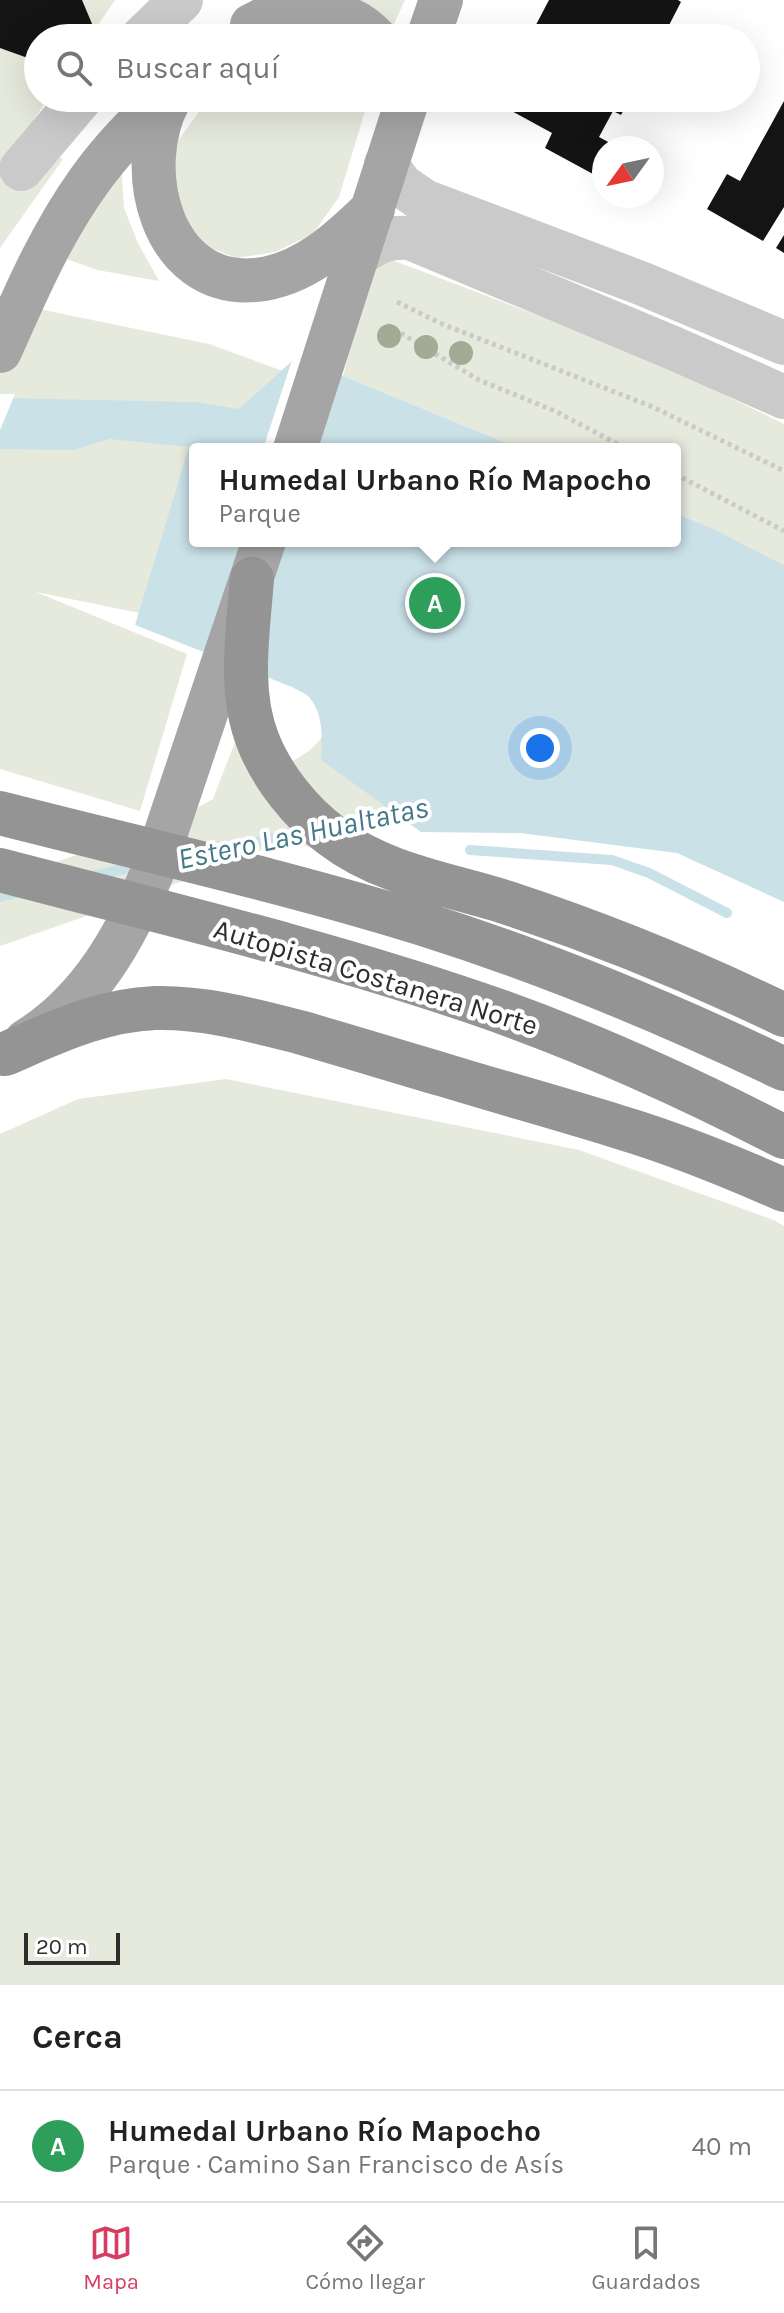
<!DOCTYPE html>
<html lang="es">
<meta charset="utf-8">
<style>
body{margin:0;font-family:Karla,sans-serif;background:#f2f2f2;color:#222}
.compass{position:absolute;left:592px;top:136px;width:72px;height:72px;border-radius:50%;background:#fff;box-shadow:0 8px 32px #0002;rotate:237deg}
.scale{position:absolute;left:24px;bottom:20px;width:96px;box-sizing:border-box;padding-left:8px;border:4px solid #2d2d2d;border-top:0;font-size:22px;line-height:28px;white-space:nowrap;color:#2d2d2d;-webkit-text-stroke:6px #fff;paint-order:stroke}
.you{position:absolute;left:540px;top:748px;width:28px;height:28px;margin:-20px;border:6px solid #fff;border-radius:50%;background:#1a73e8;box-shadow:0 0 0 12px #1a73e833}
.badge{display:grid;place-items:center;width:52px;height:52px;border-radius:50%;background:#d53e62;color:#fff;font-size:26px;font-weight:700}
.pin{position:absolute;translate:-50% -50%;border:4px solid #fff;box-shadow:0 2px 8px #0006}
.popup{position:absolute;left:189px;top:443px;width:492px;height:104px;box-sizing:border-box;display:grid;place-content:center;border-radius:8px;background:#fff;filter:drop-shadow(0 2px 6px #0005);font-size:26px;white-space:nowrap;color:#767676}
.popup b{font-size:30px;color:#222}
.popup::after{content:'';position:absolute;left:50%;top:100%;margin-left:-16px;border:16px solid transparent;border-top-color:#fff}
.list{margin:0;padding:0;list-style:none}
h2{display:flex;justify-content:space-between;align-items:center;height:104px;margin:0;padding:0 32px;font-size:34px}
h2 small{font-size:26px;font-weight:400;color:#767676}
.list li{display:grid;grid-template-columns:52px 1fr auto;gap:24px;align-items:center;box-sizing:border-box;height:112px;padding:0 32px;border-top:2px solid #e0e0e0}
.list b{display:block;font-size:30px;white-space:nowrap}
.list p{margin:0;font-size:26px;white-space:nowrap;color:#767676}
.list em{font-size:26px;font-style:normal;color:#767676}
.icon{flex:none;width:44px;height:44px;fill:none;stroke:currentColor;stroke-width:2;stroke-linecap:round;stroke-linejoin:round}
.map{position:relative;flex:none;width:784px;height:1985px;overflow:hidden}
.search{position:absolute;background:#fff;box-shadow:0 8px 32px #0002;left:24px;right:24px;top:24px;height:88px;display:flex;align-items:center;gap:20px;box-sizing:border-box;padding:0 28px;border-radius:44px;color:#767676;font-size:30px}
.sheet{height:216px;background:#fff}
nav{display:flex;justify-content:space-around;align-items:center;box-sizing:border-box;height:112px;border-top:2px solid #e0e0e0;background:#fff;font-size:22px;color:#767676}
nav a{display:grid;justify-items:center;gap:4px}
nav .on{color:#d53e62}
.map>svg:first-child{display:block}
</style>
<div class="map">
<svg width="784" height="1985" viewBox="0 0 784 1985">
<rect width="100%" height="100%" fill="#fff"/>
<!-- green -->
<path fill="#e6eadc" d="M 0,0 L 115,0 L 89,38 L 38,38 L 38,98 L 48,98 L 19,142 L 63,159 L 0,248 Z
M 349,0 L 405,0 L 393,26 L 361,4 Z
M 311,26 L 346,38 L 278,38 Z
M 209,98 L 369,98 L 339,197 L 313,234 L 275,252 L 236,258 L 211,248 L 195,237 L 170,180 L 177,142 Z
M 121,164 L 124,208 L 138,243 L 159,281 L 97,270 L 61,257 Z
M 392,260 C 525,310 657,359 784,424 L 784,565 L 712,528 L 675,513 L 675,449 L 521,449 L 343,376 L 367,283 L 376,268 Z
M 0,301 L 209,344 L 349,395 L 195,449 L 195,541 L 675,541 L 784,582 L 647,830 L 426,806 L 311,831 L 330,854 L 287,840 L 147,895 L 0,946 L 0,881 L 170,823 L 213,799 L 235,742 L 255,777 C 283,765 323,754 329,719 C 330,712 327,701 327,693 L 174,620 L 36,592 L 187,654 L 140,811 L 0,769 Z
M 226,1079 L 579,1150 L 774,1220 L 784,1226 L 784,1985 L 0,1985 L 0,1134 L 78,1099 Z"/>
<!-- water -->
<path fill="#cae1e8" d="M 292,361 L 343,376 L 521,449 L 195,449 L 195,541 L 675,541 L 675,513 L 712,528 L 784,565 L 784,902 L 677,853 L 520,833 L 421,832 L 321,760 C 322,739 324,714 309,697 C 305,693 297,690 292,687 L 135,625 L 189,447 L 110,439 L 73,450 L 0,449 L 0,398 L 196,402 L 239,409 Z"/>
<!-- pier -->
<path fill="#fff" d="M 293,357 L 341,371 L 318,449 L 263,449 Z
M 0,394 L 15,394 L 0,430 Z"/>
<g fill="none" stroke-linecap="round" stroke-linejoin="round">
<!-- stream -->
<path stroke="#cae1e8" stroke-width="10" d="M 343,825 L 409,812
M 217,850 L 307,832
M 470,850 L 612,860 L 649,873 L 727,913
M 92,876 L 143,865
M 0,897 L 21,892"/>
</g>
<!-- building -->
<path fill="#141414" d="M 0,0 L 82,0 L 98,38 L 38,38 L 38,53 L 25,57 L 0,48 Z
M 549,0 L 678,0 L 681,2 L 666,31 L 656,25 L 649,38 L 529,38 Z
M 488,98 L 630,98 L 621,115 L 613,111 L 599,137 L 610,143 L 607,148 L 604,148 L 604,154 L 593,174 L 545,148 L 552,133 Z
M 784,101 L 784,207 L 763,241 L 707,209 L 727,174 L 740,181 Z
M 784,235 L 784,253 L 776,248 Z"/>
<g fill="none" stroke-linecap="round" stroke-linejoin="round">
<!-- path -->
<path stroke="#cacaca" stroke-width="5" stroke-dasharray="4 4" stroke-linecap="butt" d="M 397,302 L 442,324 L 653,407 L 784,471
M 387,325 L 479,380 L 555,411 L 627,449
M 675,474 L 784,531"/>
<!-- minor -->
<path stroke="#cacaca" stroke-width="44" d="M 142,38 L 181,0
M 386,164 L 401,185 L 424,201 L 643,284 L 784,343
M 21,169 L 81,98
M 358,255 C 376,243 387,236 410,238 L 673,348 L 784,397"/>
<!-- major -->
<path stroke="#a5a5a5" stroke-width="44" d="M 252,25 C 260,22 267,17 275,14 C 308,3 351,12 375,38
M 428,38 L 441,0
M 170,98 C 132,166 160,288 255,280 C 303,276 340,241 373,209
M 0,351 C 26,292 51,234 89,181 C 111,150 137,124 164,98
M 295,449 L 408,98
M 26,1041 C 90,1002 127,935 154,868 L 264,541"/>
<!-- highway -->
<path stroke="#949494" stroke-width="44" d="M 252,579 C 248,632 238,691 258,741 C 272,777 301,813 332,836 C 383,875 449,884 508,903 C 602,934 695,972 784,1015
M 0,813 C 141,849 284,881 423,924 C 547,963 667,1013 784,1069
M 0,870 C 160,912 322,950 479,1004 C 584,1040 685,1086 784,1137
M 5,1054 C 54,1033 101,1010 155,1008 C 205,1007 252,1020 299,1032 C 348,1046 396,1061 444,1075 C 503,1093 561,1109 619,1127 C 676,1144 730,1166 784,1190"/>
</g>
<!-- trees -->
<g fill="#a3aa95">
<circle cx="389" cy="336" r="12"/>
<circle cx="426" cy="347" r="12"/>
<circle cx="461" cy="353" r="12"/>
</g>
<g text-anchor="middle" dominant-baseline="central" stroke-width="8" stroke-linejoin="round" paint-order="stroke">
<!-- street labels -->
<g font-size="28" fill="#2d2d2d" stroke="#fff">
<text transform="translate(376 977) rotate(17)">Autopista Costanera Norte</text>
</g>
<!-- water labels -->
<g font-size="30" font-style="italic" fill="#437988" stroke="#fff">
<text transform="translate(303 833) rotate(-12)">Estero Las Hualtatas</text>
</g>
</g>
</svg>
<svg class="compass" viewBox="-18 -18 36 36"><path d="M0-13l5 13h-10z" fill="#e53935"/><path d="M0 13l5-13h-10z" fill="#767676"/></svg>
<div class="scale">20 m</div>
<div class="you"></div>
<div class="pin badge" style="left:435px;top:603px;background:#2e9e5b">A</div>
<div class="popup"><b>Humedal Urbano Río Mapocho</b>Parque</div>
<div class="search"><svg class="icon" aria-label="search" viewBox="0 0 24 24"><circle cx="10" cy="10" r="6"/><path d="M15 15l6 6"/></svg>Buscar aquí</div>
</div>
<section class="sheet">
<h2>Cerca<small></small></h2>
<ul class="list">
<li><span class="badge" style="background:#2e9e5b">A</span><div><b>Humedal Urbano Río Mapocho</b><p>Parque · Camino San Francisco de Asís</p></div><em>40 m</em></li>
</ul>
</section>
<nav>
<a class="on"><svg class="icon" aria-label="map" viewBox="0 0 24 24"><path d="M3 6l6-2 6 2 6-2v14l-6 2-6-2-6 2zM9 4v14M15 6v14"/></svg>Mapa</a>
<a><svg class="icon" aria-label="directions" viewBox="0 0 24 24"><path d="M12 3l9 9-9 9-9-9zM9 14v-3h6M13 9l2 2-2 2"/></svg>Cómo llegar</a>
<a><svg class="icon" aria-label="saved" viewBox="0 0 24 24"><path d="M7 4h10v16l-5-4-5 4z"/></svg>Guardados</a>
</nav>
